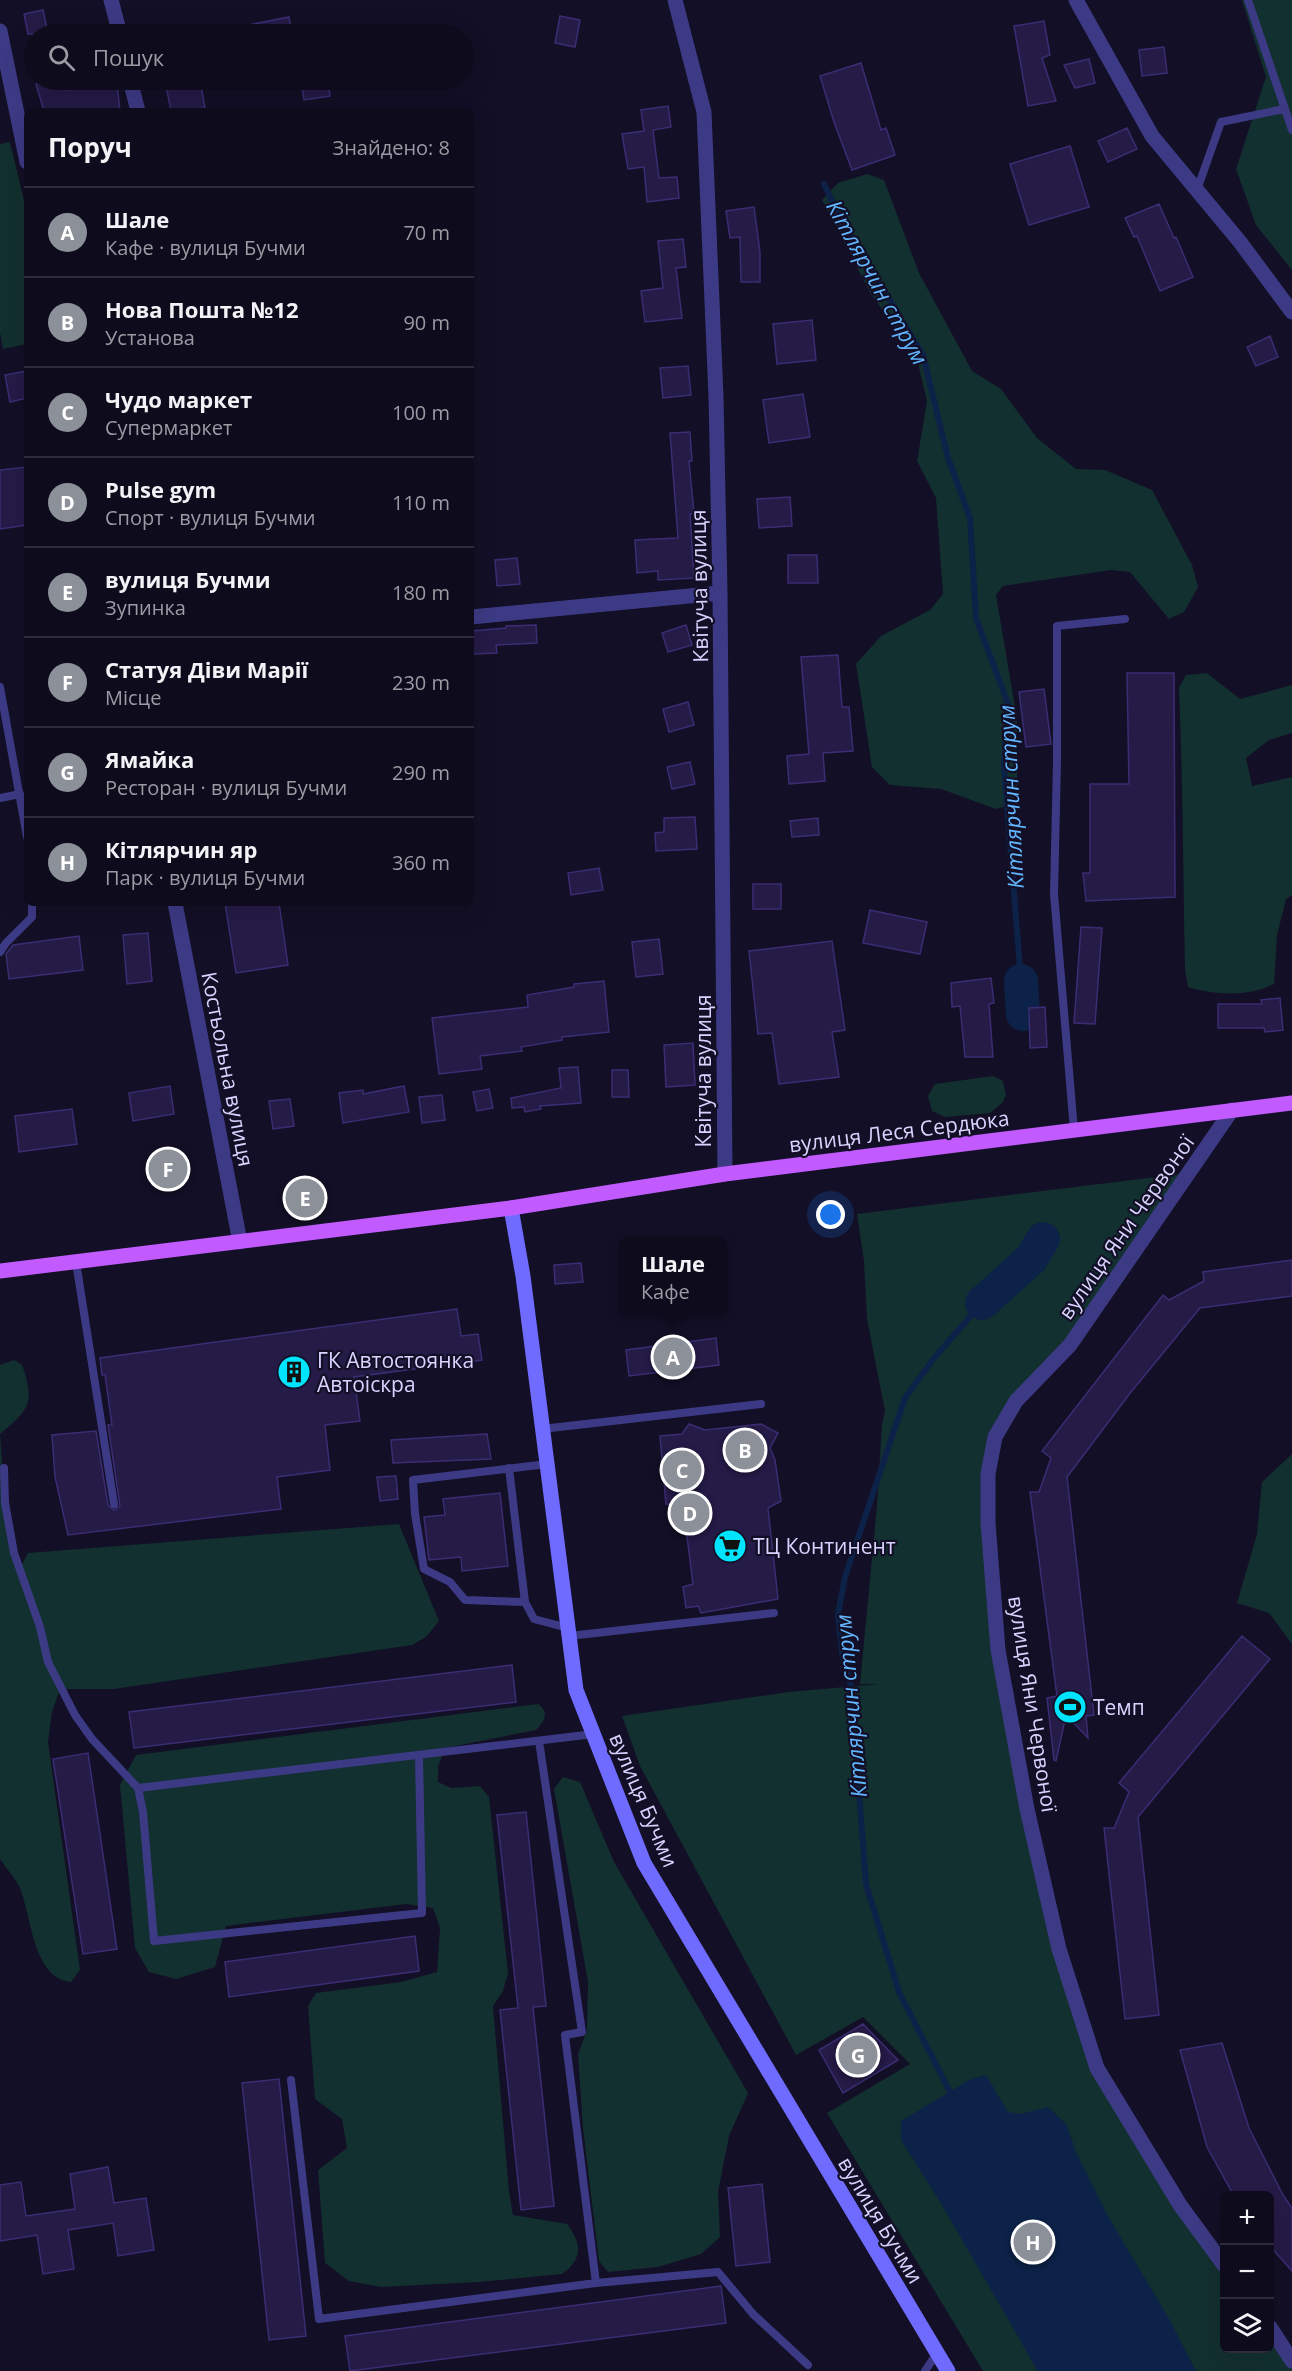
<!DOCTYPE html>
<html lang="uk">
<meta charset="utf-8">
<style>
body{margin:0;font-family:"Open Sans",sans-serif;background:#171425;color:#f1f3f6}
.controls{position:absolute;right:18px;bottom:18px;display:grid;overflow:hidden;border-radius:9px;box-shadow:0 6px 24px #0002}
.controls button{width:54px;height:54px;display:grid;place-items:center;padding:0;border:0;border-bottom:2px solid #2e2b3b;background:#0e0b1c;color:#f1f3f6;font:30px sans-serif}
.you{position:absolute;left:831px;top:1215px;width:21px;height:21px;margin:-15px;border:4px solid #fff;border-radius:50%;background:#1a73e8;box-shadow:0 0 0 9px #1a73e833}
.badge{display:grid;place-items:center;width:39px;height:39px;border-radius:50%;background:#8c9099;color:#fff;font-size:20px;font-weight:700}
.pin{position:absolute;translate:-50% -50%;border:3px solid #fff;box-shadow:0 2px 6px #0006}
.popup{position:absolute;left:619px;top:1237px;width:108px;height:78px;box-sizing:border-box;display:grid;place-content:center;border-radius:9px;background:#0e0b1c;filter:drop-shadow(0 2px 4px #0005);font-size:20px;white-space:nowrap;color:#9b9ba3}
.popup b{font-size:22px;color:#f1f3f6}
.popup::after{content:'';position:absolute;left:50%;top:100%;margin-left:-12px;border:12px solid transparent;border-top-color:#0e0b1c}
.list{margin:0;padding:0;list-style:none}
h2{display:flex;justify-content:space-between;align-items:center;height:78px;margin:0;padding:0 24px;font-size:26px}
h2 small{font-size:20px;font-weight:400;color:#9b9ba3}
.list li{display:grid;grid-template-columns:39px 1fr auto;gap:18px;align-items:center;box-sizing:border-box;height:90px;padding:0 24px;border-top:2px solid #2e2b3b}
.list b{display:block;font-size:22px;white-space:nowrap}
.list p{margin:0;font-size:20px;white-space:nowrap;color:#9b9ba3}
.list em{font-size:20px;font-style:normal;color:#9b9ba3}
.icon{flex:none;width:33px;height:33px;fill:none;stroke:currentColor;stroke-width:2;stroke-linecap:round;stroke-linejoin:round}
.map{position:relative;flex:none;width:1292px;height:2371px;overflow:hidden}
.search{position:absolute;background:#0e0b1c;box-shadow:0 6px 24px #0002;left:24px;top:24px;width:450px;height:66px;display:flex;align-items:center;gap:15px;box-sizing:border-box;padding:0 21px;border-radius:33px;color:#9b9ba3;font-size:22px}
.panel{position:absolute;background:#0e0b1c;box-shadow:0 6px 24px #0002;left:24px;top:108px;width:450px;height:798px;border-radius:9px}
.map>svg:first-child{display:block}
</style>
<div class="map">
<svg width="1292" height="2371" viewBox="0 0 1292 2371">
<rect width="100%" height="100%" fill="#130f26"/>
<!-- green -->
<path fill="#12302f" d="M 1242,0 L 1292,0 L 1292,270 L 1256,225 L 1236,169 L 1266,77 Z
M 10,142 L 27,213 L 27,344 L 3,349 L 0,332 L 0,144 Z
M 867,174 L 884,180 L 919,273 L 972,371 L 1001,389 L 1037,438 L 1076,469 L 1105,470 L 1152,490 L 1192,565 L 1198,587 L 1184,612 L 1169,619 L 1130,572 L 1111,570 L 1003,586 L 996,595 L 1017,719 L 1017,803 L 996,809 L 941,789 L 890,785 L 872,767 L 856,664 L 881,636 L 930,610 L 943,594 L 936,498 L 917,461 L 927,401 L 917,359 L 871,294 L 822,200 L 838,183 Z
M 1207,673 L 1240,699 L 1292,685 L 1292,733 L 1269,740 L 1246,758 L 1252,786 L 1292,777 L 1292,895 L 1286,899 L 1277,935 L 1274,984 C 1249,997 1215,995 1188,987 L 1185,969 C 1183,875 1183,782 1179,688 L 1186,675 Z
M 993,1076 L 1003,1081 L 1006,1095 L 1003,1102 L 990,1113 L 945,1117 L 932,1111 L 928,1096 L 935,1084 Z
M 1189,1173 L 1070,1345 L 1016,1401 L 988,1474 L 1004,1679 L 1045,1890 L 1097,2068 L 1224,2268 L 1224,2348 L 1270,2348 L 1270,2332 L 1292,2364 L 1292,2371 L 983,2371 L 827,2113 L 910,2064 L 863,2017 L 796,2055 L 640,1766 L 622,1716 L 789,1692 L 879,1684 L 860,1684 L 877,1506 L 882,1424 L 885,1411 L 867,1319 L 864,1261 L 857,1214 Z
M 14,1360 L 22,1365 C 35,1402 30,1409 0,1434 L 5,1503 L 19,1570 L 28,1553 L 399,1524 L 439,1621 L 426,1637 L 412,1645 L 114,1689 L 60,1689 L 52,1712 L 48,1742 L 80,1970 L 71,1982 C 32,1978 32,1915 19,1886 C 14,1877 6,1868 0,1859 L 0,1365 Z
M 1292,1454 L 1292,1644 L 1269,1613 L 1237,1603 L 1257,1534 L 1262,1482 Z
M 538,1704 C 550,1712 544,1722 536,1730 L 445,1748 L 438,1766 L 438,1782 L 451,1788 L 480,1786 L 489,1797 L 508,1973 L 503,1991 L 493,2006 L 509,2192 L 513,2215 L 567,2224 C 582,2244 583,2259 562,2274 L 479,2282 L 381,2287 L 349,2281 L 325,2263 L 318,2170 L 347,2148 L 342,2119 L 315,2099 L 308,2006 L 316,1993 L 401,1982 L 437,1972 L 440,1928 L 433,1908 L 406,1904 L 226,1926 L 215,1967 L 176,1979 L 149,1972 L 135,1948 L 120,1785 L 136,1755 Z
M 563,1777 L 580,1782 L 614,1862 L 748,2093 L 729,2136 L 718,2192 L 720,2237 L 701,2254 L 658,2267 L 608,2272 L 599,2261 L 583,2128 L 578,2054 L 587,2030 L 588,1982 L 554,1789 Z"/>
<!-- water -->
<path fill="#0c2248" d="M 986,2075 L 1008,2112 L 1020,2114 L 1048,2107 L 1067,2125 L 1076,2152 L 1109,2218 L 1168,2317 L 1196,2371 L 1038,2371 L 1036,2368 L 942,2205 L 901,2140 L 901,2121 L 971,2079 Z"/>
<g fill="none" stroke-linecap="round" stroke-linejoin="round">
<!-- stream -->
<path stroke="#0c2248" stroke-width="6" d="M 824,184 L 843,223 L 923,355 L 948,458 L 970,518 L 976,618 L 1008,704 L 1004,768 L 1021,981
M 950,2092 L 899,1992 L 866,1884 L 851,1686 L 842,1653 L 838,1614 L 845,1577 L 905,1398 L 934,1358 L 982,1303"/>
<!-- river -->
<path stroke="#0c2248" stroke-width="34" d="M 1021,981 L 1023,1014
M 982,1303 L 1031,1259 L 1043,1239"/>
</g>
<!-- building -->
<path fill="#241b47" stroke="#3b2d73" stroke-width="1.5" d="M 43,10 L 48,34 L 28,34 L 24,14 Z
M 560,16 L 580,20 L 575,47 L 555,43 Z
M 289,17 L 292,34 L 238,34 L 238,27 Z
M 1044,21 L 1050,55 L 1042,58 L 1056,101 L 1028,106 L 1014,26 Z
M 1164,47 L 1167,73 L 1142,76 L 1139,50 Z
M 1089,59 L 1095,83 L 1075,88 L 1064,65 Z
M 861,63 L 881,130 L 886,128 L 895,155 L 852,170 L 834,122 L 820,76 Z
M 54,80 L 63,80 L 66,90 L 117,84 L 120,111 L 44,111 L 36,84 Z
M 200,80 L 205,108 L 171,111 L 166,86 Z
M 301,80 L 328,80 L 330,96 L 304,100 Z
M 668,106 L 671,127 L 653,130 L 659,178 L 677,177 L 679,198 L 647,202 L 644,167 L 628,169 L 622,134 L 644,131 L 641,110 Z
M 1127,128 L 1137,149 L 1108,162 L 1098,141 Z
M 1070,146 L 1089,207 L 1029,225 L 1010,164 Z
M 1159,204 L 1174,238 L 1176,237 L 1193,277 L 1160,291 L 1137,236 L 1134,237 L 1125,218 Z
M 754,207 L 760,252 L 760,282 L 741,282 L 740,237 L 730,238 L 726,211 Z
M 683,239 L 686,267 L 676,268 L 682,318 L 645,322 L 641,291 L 663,288 L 658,241 Z
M 812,320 L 816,360 L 777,364 L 773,324 Z
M 1270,336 L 1278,357 L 1256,366 L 1247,347 Z
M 688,366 L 691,395 L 663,398 L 660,368 Z
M 27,371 L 27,398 L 10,402 L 5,375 Z
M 803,394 L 810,437 L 769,443 L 763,400 Z
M 690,432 L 692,461 L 689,461 L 694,514 L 690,514 L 694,578 L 658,580 L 658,571 L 637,573 L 635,540 L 678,538 L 670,433 Z
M 27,467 L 27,525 L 0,529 L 0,470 Z
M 790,497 L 792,526 L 759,528 L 757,499 Z
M 788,555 L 817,555 L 818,583 L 788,583 Z
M 517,558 L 520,584 L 497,586 L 495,560 Z
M 536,625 L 537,643 L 496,645 L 497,653 L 472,654 L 471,631 L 506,628 L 506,626 Z
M 686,625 L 692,645 L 668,652 L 662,633 Z
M 838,655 L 842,707 L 849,707 L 853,751 L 823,753 L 825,781 L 789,784 L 787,756 L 809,754 L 801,657 Z
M 1127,673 L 1174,673 L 1175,897 L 1086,901 L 1083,873 L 1090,873 L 1090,784 L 1129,784 Z
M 1044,689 L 1051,744 L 1026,747 L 1019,692 Z
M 688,702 L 694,725 L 669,732 L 663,709 Z
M 690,762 L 695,784 L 672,789 L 667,767 Z
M 695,817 L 697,849 L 656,851 L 655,833 L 664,832 L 664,818 Z
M 818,818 L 819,835 L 792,837 L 790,821 Z
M 599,868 L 603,890 L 571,895 L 568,873 Z
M 753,884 L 781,884 L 781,909 L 753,909 Z
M 225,903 L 279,903 L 288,965 L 236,973 Z
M 870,910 L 927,922 L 920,954 L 863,943 Z
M 1081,927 L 1102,928 L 1095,1024 L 1074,1023 Z
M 148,933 L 152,981 L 127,984 L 123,935 Z
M 79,936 L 83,970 L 9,979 L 6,954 L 13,945 Z
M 659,939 L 663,974 L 636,977 L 632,942 Z
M 832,941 L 845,1030 L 832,1032 L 839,1077 L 779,1084 L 772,1033 L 758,1034 L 749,951 Z
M 991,978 L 994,1003 L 989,1004 L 993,1057 L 965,1057 L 960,1006 L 952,1007 L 951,983 Z
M 604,981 L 609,1032 L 562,1037 L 562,1040 L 521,1047 L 522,1051 L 480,1056 L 482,1069 L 439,1074 L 432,1018 L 528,1007 L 527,995 L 574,987 L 574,984 Z
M 1280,998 L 1283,1030 L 1265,1032 L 1264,1028 L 1218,1028 L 1218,1004 L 1262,1004 L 1261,1000 Z
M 1045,1007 L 1047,1047 L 1030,1048 L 1029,1008 Z
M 693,1043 L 695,1085 L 666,1087 L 664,1045 Z
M 578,1067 L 581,1103 L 540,1106 L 541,1109 L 525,1112 L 524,1107 L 512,1108 L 511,1098 L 561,1088 L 559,1068 Z
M 612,1070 L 628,1070 L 629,1097 L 612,1097 Z
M 170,1086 L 174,1114 L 133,1121 L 129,1093 Z
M 404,1086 L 409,1112 L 343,1123 L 339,1093 L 363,1090 L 363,1094 Z
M 489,1089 L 493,1108 L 477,1111 L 473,1092 Z
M 442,1095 L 445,1120 L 422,1123 L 419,1097 Z
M 290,1099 L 294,1126 L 273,1129 L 269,1101 Z
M 72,1109 L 77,1144 L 19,1152 L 15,1116 Z
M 1292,1260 L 1292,1296 L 1200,1308 L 1131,1392 L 1067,1477 L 1094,1715 L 1086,1716 L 1088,1738 L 1066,1715 L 1056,1761 L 1054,1760 L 1047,1698 L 1057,1696 L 1030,1492 L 1039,1492 L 1051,1458 L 1042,1451 L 1163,1295 L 1169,1300 L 1204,1281 L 1203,1272 Z
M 581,1263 L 583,1282 L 555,1284 L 554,1265 Z
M 457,1309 L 461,1336 L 478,1334 L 482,1360 L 354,1377 L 360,1421 L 325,1425 L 330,1470 L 277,1477 L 281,1509 L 68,1535 L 55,1477 L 52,1435 L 96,1431 L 108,1505 L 114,1510 L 120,1506 L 108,1425 L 112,1425 L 105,1375 L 102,1375 L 100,1358 Z
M 716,1338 L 719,1365 L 629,1376 L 626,1350 Z
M 689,1424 L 705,1430 L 761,1424 L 778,1433 L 770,1448 L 775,1460 L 781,1501 L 768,1508 L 778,1599 L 701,1613 L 698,1606 L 686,1608 L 683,1587 L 693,1584 L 683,1505 L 666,1504 L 660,1436 L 682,1434 Z
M 487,1434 L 491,1459 L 393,1463 L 391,1440 Z
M 396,1476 L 398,1499 L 380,1501 L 377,1477 Z
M 500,1493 L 508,1566 L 462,1571 L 461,1557 L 429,1560 L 424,1517 L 445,1515 L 443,1499 Z
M 1242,1636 L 1270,1659 L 1138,1817 L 1159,2015 L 1125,2019 L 1104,1828 L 1114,1828 L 1129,1792 L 1119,1783 Z
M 512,1665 L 516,1702 L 134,1748 L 129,1712 Z
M 88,1753 L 117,1949 L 83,1954 L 53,1759 Z
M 526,1812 L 546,2006 L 533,2007 L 554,2206 L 521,2210 L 500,2010 L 518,2008 L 497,1815 Z
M 415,1936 L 419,1971 L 229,1997 L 225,1962 Z
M 863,2024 L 898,2060 L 843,2093 L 819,2050 Z
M 1222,2043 L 1249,2128 L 1283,2195 L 1292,2208 L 1292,2271 L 1269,2245 L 1269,2196 L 1234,2196 L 1207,2147 L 1180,2050 Z
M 279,2079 L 306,2336 L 269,2340 L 242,2083 Z
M 108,2167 L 114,2203 L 146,2198 L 154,2250 L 118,2256 L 113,2223 L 68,2230 L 74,2269 L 43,2274 L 37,2235 L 0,2241 L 0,2185 L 21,2182 L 26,2216 L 75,2209 L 70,2174 Z
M 762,2184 L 770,2262 L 736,2266 L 728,2188 Z
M 721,2286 L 726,2323 L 350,2371 L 345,2336 Z"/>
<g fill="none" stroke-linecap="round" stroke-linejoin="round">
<!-- lane -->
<path stroke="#3d3a85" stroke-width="8" d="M 1248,0 L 1292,130
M 1197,190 L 1221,122 L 1284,109
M 0,687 L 27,837
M 0,798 L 20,794
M 0,952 L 6,943 L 32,917 L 32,903
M 1074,1130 L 1054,894 L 1057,762 L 1057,626 L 1125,619
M 76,1262 L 114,1504
M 542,1429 L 761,1404
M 547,1464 L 413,1480 L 415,1514 L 424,1569 L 450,1582 L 465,1600 L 525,1602 L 534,1619 L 568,1628
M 4,1468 L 5,1503 L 14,1553 L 40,1627 L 48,1662 L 75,1715 L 92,1739 L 138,1788 L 143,1812 L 154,1941 L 422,1913 L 419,1755
M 509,1468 L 525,1602
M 569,1636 L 774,1613
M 539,1741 L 582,2032 L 565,2035 L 596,2283
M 138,1788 L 594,1734
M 291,2080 L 319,2319 L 596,2283 L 718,2272 L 753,2314 L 808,2365
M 925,2371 L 937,2353"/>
<!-- street -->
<path stroke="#3d3a85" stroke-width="15" d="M 111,0 L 120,34
M 675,0 L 704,112 L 716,396 L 720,593 L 725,1174
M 1076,0 L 1152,136 L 1240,242 L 1292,312
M 0,31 L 27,162
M 130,80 L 138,111
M 471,617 L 720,593
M 175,903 L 240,1242
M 1224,2265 L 1180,2205 L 1097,2068 L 1059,1949 L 1027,1809 L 998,1650 L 988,1523 L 988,1474 L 995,1437 L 1016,1401 L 1070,1345 L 1232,1110
M 1270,2327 L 1292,2361"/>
<!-- secondary -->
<path stroke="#6f6bff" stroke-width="15" d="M 511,1208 L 523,1276 L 576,1690 L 644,1863 L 948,2371"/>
<!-- primary -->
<path stroke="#c25bff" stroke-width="15" d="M 0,1271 L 511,1208 L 725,1174 L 1292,1103"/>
</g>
<!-- icons -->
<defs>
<g id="building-disc" transform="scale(1.725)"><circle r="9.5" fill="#00e5ff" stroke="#130f26"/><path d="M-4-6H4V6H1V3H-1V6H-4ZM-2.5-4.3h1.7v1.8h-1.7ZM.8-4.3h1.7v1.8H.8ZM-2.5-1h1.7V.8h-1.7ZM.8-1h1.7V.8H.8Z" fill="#111"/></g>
<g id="supermarket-disc" transform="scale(1.725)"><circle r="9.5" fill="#00e5ff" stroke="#130f26"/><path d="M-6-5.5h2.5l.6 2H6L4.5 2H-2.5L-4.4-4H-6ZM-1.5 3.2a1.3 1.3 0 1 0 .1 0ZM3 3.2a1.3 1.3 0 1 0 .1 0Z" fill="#111"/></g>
<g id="stadium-disc" transform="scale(1.725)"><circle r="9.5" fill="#00e5ff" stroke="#130f26"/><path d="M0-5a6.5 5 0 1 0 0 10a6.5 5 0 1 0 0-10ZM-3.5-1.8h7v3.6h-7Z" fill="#111"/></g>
</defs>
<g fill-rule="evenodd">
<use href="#building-disc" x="294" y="1372"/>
<use href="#supermarket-disc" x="730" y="1546"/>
<use href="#stadium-disc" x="1070" y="1707"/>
</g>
<g text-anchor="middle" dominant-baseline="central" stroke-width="4.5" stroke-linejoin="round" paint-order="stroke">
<!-- street labels -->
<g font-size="21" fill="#d9d4ff" stroke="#130f26">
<text transform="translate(699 586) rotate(-91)">Квітуча вулиця</text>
<text transform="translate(228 1069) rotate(79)">Костьольна вулиця</text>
<text transform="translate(703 1071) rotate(-90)">Квітуча вулиця</text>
<text transform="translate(899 1131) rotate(-7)">вулиця Леся Сердюка</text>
<text transform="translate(1126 1227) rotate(-55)">вулиця Яни Червоної</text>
<text transform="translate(1033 1704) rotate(81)">вулиця Яни Червоної</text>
<text transform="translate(644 1800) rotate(67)">вулиця Бучми</text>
<text transform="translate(881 2220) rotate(59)">вулиця Бучми</text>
</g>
<!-- poi labels -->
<g font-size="21" fill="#d9d4ff" stroke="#130f26" text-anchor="start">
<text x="317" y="1360">ГК Автостоянка<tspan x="317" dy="24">Автоіскра</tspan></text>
<text x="753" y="1546">ТЦ Континент</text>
<text x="1093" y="1707">Темп</text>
</g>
<!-- water labels -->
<g font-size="22" font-style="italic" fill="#62b6ff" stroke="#130f26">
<text transform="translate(878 282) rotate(61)">Кітлярчин струм</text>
<text transform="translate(1010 797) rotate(-93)">Кітлярчин струм</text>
<text transform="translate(850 1706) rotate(-95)">Кітлярчин струм</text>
</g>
</g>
</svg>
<div class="controls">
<button>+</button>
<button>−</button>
<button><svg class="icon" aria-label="layers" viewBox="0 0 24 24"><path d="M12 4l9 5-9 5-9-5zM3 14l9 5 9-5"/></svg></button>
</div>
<div class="you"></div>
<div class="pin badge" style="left:673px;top:1357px">A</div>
<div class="popup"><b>Шале</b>Кафе</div>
<div class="pin badge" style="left:745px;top:1450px">B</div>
<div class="pin badge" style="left:682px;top:1470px">C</div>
<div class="pin badge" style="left:690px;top:1513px">D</div>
<div class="pin badge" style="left:305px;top:1198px">E</div>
<div class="pin badge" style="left:168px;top:1169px">F</div>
<div class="pin badge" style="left:858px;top:2055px">G</div>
<div class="pin badge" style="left:1033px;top:2242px">H</div>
<div class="search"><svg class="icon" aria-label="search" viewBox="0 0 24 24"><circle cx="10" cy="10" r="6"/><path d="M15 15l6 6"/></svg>Пошук</div>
<section class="panel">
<h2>Поруч<small>Знайдено: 8</small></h2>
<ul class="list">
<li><span class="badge">A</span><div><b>Шале</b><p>Кафе · вулиця Бучми</p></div><em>70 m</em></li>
<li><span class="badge">B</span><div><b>Нова Пошта №12</b><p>Установа</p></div><em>90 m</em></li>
<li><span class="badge">C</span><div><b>Чудо маркет</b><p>Супермаркет</p></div><em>100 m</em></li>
<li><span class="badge">D</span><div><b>Pulse gym</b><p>Спорт · вулиця Бучми</p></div><em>110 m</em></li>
<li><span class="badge">E</span><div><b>вулиця Бучми</b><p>Зупинка</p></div><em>180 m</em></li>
<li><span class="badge">F</span><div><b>Статуя Діви Марії</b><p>Місце</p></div><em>230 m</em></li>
<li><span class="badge">G</span><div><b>Ямайка</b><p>Ресторан · вулиця Бучми</p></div><em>290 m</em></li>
<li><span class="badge">H</span><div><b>Кітлярчин яр</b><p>Парк · вулиця Бучми</p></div><em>360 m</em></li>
</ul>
</section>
</div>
